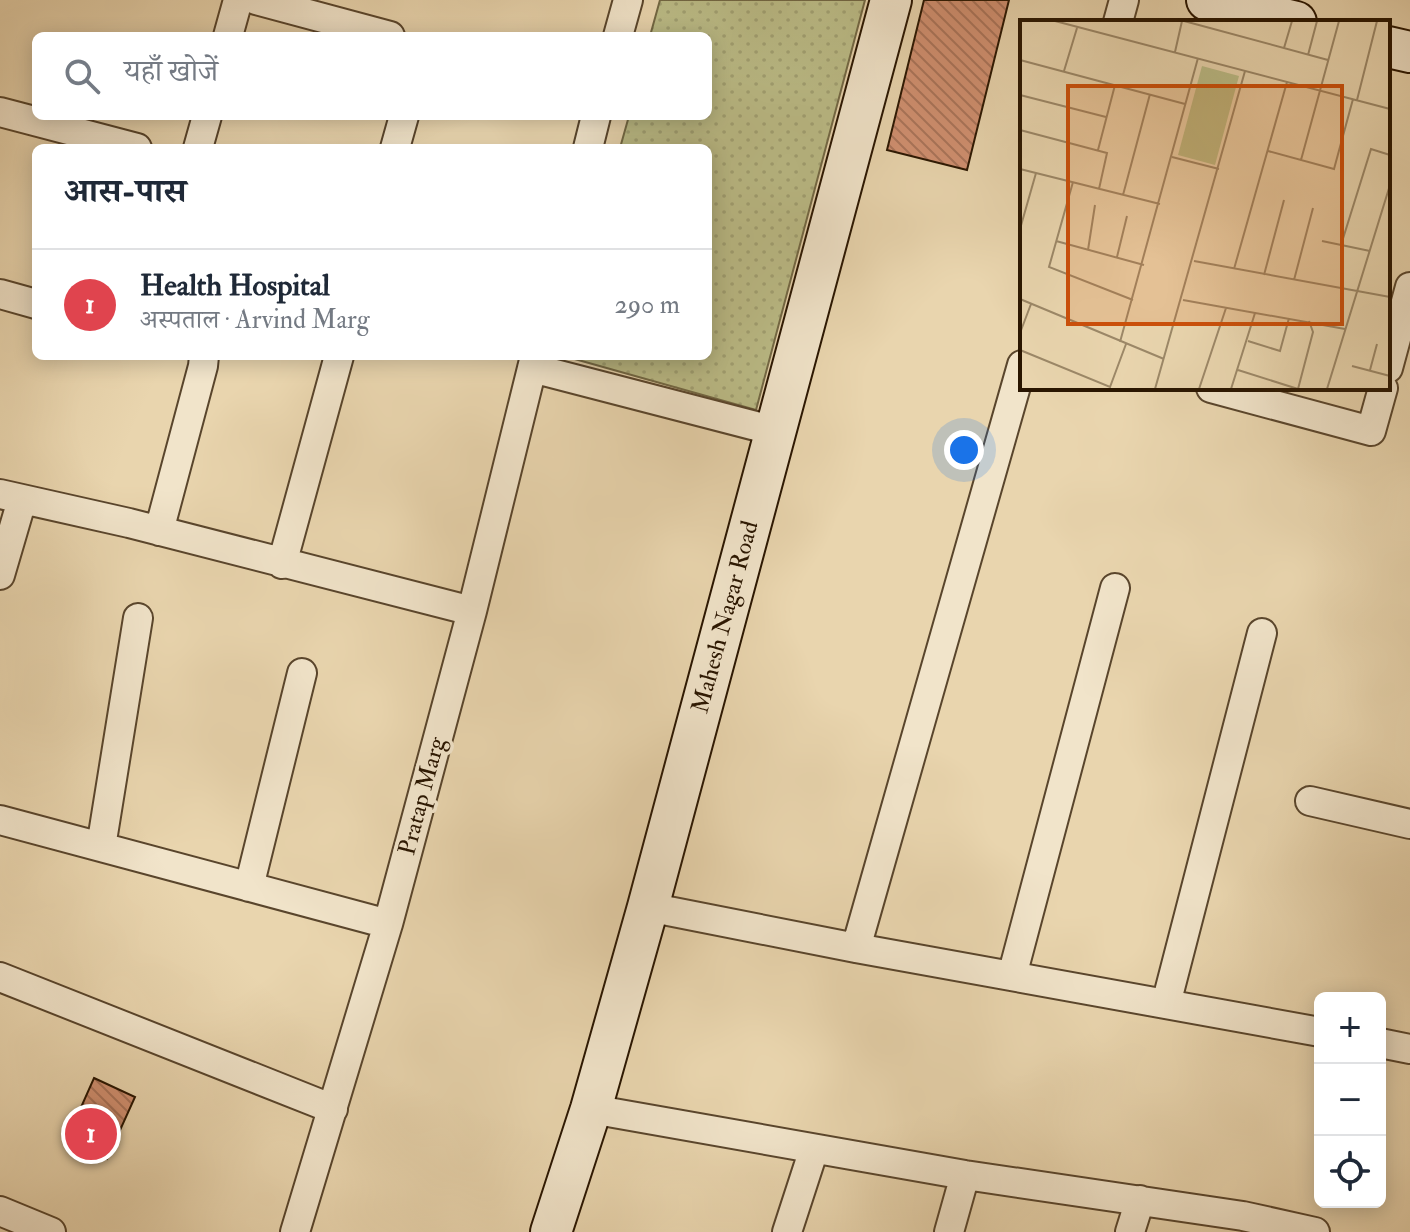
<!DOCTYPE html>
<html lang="hi">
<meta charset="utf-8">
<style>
body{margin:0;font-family:"IM FELL Double Pica","Noto Serif Devanagari",serif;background:#f6f6f7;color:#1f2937}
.controls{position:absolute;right:24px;bottom:24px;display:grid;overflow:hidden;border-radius:12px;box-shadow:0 4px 20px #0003}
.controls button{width:72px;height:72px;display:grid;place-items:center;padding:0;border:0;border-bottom:2px solid #e0e1e3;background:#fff;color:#1f2937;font:40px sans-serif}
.you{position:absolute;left:964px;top:450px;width:28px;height:28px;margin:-20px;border:6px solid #fff;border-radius:50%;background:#1a73e8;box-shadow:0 0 0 12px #1a73e833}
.badge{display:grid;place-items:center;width:52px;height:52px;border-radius:50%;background:#7c3aed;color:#fff;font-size:26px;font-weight:700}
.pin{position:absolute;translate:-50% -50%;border:4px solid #fff;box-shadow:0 2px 8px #0006}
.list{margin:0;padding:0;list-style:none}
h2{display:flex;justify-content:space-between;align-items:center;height:104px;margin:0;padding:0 32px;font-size:34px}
h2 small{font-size:26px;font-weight:400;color:#747a83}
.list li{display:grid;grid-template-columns:52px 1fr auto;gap:24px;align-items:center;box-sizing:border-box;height:112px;padding:0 32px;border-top:2px solid #e0e1e3}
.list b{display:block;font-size:30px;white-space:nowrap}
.list p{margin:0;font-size:26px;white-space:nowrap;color:#747a83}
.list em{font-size:26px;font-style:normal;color:#747a83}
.icon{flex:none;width:44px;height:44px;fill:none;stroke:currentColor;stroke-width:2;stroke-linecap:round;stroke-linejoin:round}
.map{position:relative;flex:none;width:1410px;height:1232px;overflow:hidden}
.search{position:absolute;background:#fff;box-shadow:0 4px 20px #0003;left:32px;top:32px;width:680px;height:88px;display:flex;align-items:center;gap:20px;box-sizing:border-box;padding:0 28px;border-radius:12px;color:#747a83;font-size:30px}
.panel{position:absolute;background:#fff;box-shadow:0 4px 20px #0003;left:32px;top:144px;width:680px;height:216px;border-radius:12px}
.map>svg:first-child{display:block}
</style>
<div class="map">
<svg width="1410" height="1232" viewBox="0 0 1410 1232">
<defs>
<pattern id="park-dots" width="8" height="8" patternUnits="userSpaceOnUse" patternTransform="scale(2)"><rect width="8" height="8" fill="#bbbc87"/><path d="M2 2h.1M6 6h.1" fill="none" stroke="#a1a173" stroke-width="1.8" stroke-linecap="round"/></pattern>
<pattern id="building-back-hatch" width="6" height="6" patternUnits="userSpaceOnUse" patternTransform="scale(2)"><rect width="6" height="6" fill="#d19071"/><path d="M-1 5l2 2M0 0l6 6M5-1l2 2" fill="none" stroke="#aa745a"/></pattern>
</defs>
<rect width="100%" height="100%" fill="#e9d5ae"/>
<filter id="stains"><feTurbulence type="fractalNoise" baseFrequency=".0025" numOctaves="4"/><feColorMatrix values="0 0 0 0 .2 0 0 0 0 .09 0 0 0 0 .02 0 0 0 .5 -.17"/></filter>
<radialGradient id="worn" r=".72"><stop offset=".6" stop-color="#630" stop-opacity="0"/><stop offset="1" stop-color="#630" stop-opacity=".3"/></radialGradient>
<!-- park -->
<path fill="url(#park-dots)" stroke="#726844" stroke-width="2" d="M 660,0 L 865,0 L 756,410 L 564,356 L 708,356 L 708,148 L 620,148 L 629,116 L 708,116 L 708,36 L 650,36 Z"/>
<!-- building -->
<path fill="url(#building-back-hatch)" stroke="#291500" stroke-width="2" d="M 924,0 L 1009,0 L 967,170 L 887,150 Z
M 94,1078 L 135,1097 L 107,1159 L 66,1141 Z"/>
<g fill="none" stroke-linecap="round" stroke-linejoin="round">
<!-- street casing -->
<g stroke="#59452c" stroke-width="32">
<path id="street" d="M 256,0 L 390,36
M 1118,22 L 1124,0
M 228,36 L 238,0
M 618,36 L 628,0
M 0,112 L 137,148
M 198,148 L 207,116
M 395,148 L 404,116
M 588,148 L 596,116
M 0,294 L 36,304
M 532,368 L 775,431
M 1388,368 L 1410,287
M 1211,388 L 1371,431 L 1383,388
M 0,494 L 129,523 L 472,611
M 159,531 L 203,366 L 204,356
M 282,564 L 339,356
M 0,575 L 22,500
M 1310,801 L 1410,824
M 0,820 L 388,924
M 101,847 L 138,618
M 249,887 L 302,673
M 648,907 L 856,948 L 1320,1032
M 856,948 L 1022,365
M 1012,976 L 1115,588
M 0,977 L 333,1109
M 1166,1004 L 1262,633
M 1380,1043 L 1410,1049
M 591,1109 L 965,1175 L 1243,1216 L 1315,1232
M 0,1211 L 51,1232
M 295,1232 L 388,924 L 472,611 L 535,356
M 787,1232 L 814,1149
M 949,1232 L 965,1175
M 1130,1232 L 1140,1200"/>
</g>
<!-- secondary casing -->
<g stroke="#291500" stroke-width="44">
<path id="secondary" d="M 1207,0 L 1296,22
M 1388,47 L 1410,52
M 551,1232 L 591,1109 L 648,907 L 891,0"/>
</g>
<!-- street -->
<use href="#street" stroke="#f1e4ca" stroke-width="28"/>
<!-- secondary -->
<use href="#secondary" stroke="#f1e4ca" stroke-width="40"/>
</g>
<g text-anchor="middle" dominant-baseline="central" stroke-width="7" stroke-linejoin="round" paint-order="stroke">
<!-- street labels -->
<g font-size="24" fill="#291500" stroke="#f1e4ca">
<text transform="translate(725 617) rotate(-75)">Mahesh Nagar Road</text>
<text transform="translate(422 796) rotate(-75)">Pratap Marg</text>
</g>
</g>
<!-- overview -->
<g transform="translate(1020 20)">
<rect width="370" height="370" fill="#e9d5ae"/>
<path d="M 182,46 L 219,56 L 195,145 L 158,135 Z" fill="#bbbc87"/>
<path fill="none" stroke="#9c8868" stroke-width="2" d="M 35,1 L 370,89M 164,1 L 308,40M 264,28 L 272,1M 155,32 L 162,1M 288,35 L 297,1M 0,40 L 165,84M 44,51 L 57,8M 0,75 L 86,97M 337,80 L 357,1M 0,110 L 87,133 L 79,169M 78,130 L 95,65M 248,131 L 314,149 L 333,79M 152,137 L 199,149M 281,140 L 319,1M 0,149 L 140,184M 53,162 L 29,247 L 113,280M 103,175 L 130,74M 0,209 L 16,153M 36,221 L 124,245M 302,221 L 350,231M 321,225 L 351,129 L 370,135M 68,230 L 75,185M 97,237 L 107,196M 174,241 L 370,277M 214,249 L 267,62M 244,255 L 264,180M 274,260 L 293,188M 0,279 L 144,339M 163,280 L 325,309M 0,313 L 11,284M 228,321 L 260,331 L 269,298M 100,322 L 178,38M 0,330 L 90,367 L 106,324M 332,346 L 370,356M 218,350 L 278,369M 350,350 L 357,324M 135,369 L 225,51M 179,369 L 206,288M 211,369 L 235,293M 278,369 L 293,312 L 289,301M 307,369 L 370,165"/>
<path fill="#cb4f0a" fill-opacity="0.15" stroke="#cb4f0a" stroke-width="4" d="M 48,66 L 322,66 L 322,304 L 48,304 Z"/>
<rect width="370" height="370" fill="none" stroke="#291500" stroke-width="4"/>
</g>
<rect width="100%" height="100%" filter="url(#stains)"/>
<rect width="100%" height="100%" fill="url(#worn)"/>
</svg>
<div class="controls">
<button>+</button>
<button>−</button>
<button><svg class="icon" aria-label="locate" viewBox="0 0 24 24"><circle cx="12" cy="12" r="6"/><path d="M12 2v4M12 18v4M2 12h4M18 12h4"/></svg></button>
</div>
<div class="you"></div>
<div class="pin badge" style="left:91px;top:1134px;background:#e0444e">1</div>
<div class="search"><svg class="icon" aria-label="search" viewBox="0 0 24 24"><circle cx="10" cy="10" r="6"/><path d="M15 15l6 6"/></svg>यहाँ खोजें</div>
<section class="panel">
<h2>आस-पास<small></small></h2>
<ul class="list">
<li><span class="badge" style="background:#e0444e">1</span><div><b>Health Hospital</b><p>अस्पताल · Arvind Marg</p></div><em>290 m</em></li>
</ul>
</section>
</div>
